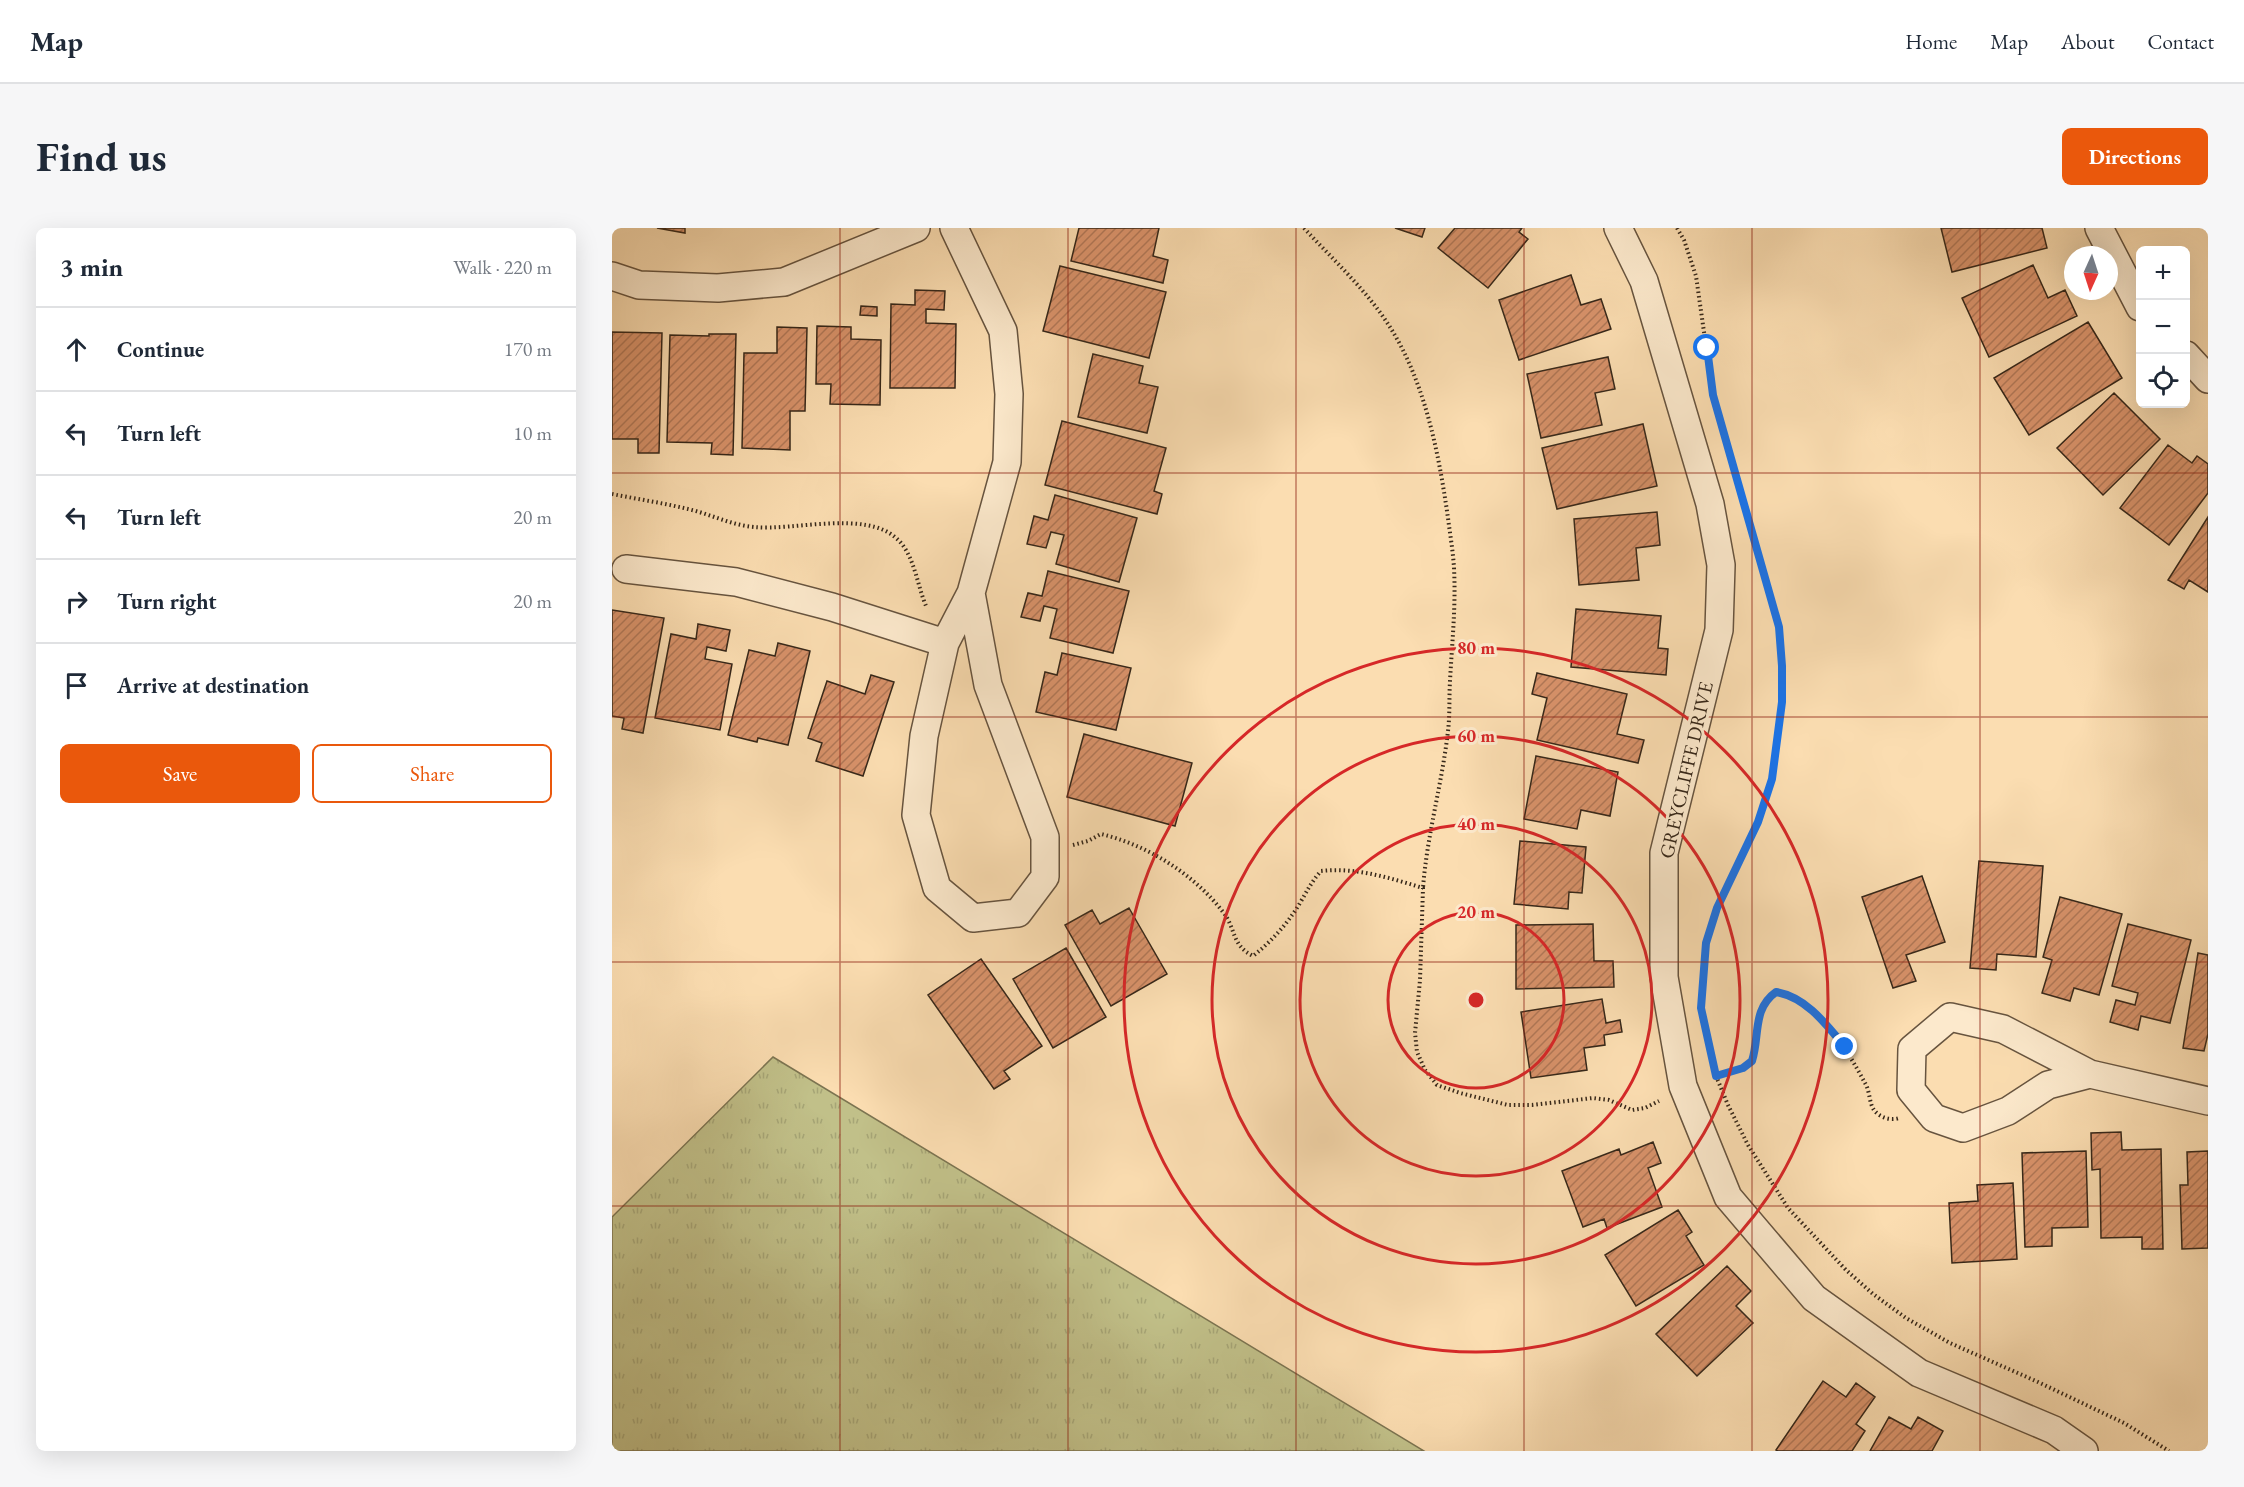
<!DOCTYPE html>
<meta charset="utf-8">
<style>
body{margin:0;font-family:"EB Garamond",serif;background:#f6f6f7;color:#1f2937}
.controls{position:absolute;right:18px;top:18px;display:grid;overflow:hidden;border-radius:9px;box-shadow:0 6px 24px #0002}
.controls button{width:54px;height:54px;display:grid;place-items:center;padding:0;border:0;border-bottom:2px solid #e0e1e3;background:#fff;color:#1f2937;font:30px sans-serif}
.compass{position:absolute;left:1452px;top:18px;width:54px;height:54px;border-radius:50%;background:#fff;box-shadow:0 6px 24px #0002;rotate:183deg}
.stop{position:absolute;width:18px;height:18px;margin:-14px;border:4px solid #1a73e8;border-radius:50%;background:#fff}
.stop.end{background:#1a73e8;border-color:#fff;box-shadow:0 2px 6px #0008}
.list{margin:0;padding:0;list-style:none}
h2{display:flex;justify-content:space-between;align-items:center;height:78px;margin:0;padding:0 24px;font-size:26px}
h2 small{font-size:20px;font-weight:400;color:#747a83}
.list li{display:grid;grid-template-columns:39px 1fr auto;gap:18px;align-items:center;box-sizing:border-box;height:84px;padding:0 24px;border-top:2px solid #e0e1e3}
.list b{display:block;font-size:22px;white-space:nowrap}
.list em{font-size:20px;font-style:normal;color:#747a83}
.actions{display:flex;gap:12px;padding:18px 24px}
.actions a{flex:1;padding:14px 0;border:2px solid #ea580c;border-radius:9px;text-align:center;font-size:21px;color:#ea580c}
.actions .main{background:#ea580c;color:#fff}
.icon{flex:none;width:33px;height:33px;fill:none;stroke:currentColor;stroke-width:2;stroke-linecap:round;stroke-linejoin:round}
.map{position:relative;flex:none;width:1596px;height:1223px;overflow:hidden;border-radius:9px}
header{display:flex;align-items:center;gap:36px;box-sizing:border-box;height:84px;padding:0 30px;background:#fff;border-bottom:2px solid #e0e1e3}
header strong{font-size:28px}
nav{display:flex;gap:33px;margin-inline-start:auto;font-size:21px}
.intro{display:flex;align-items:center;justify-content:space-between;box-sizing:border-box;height:144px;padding:0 36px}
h1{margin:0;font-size:42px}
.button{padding:15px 27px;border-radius:9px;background:#ea580c;color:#fff;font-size:21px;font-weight:700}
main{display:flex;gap:36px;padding:0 36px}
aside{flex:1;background:#fff;border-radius:9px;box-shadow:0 6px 24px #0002}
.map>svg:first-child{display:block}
</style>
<header>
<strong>Map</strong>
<nav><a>Home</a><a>Map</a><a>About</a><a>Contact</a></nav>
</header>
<div class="intro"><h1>Find us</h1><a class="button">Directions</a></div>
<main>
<aside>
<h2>3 min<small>Walk · 220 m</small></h2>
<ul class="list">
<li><svg class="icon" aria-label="ahead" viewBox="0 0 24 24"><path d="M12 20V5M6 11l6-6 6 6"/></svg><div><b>Continue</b></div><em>170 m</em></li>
<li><svg class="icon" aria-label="left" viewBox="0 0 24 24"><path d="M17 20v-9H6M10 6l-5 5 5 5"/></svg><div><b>Turn left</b></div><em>10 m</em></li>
<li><svg class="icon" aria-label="left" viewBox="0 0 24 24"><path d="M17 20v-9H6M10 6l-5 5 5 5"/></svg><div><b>Turn left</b></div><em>20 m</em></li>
<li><svg class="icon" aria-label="right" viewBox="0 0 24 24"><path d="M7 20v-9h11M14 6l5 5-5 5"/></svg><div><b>Turn right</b></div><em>20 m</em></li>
<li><svg class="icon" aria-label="arrive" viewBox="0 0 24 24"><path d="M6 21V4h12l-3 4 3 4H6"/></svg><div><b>Arrive at destination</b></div></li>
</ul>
<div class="actions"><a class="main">Save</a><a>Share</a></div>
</aside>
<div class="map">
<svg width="1596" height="1223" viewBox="0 0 1596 1223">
<defs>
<pattern id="grass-tufts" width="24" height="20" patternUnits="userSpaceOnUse" patternTransform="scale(1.5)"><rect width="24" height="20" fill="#c1c089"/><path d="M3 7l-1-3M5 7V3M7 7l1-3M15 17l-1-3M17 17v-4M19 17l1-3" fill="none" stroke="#a6a576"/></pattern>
<pattern id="building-hatch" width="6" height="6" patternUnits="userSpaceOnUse" patternTransform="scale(1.5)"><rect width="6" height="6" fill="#d8926a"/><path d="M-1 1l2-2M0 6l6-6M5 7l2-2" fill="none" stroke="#b07756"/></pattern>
</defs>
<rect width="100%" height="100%" fill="#fbddb1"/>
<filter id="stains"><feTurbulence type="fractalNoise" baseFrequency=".00333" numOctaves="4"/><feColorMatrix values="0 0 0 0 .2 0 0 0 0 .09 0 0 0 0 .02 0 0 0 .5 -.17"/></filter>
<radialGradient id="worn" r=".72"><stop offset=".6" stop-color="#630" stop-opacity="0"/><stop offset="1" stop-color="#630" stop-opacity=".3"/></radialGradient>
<!-- grass -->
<path fill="url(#grass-tufts)" stroke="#7c7451" stroke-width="1.5" d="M 161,829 L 812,1223 L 0,1223 L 0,989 Z"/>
<!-- building -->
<path fill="url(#building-hatch)" stroke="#362719" stroke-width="1.5" d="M 45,0 L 73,0 L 73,5 Z
M 467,0 L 547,0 L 541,28 L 556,32 L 551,55 L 459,33 Z
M 783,0 L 813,0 L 810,9 Z
M 843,0 L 910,0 L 907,4 L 916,11 L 876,60 L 826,20 Z
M 1329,0 L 1430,0 L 1435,20 L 1340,44 Z
M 1421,37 L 1436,70 L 1453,62 L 1465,88 L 1377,129 L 1350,70 Z
M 448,38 L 554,64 L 537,130 L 431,103 Z
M 959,47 L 969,77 L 989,71 L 999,101 L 907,132 L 887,72 Z
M 303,62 L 333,63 L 332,82 L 314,81 L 314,95 L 344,96 L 343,160 L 278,160 L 279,76 L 303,77 Z
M 249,78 L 265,79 L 265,88 L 248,87 Z
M 1476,94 L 1510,150 L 1417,207 L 1382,150 Z
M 205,98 L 239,99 L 239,111 L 269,112 L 268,177 L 218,176 L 219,156 L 204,156 Z
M 165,99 L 195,100 L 193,183 L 178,183 L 178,222 L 130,220 L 132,125 L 165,125 Z
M 0,104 L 50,105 L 47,225 L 26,225 L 26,211 L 0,211 Z
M 97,106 L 124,106 L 121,227 L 99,226 L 100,215 L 55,214 L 58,107 L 97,108 Z
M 481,126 L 531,138 L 527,155 L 546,159 L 535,205 L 466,189 Z
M 996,129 L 1003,161 L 983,165 L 990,197 L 929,210 L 915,146 Z
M 1502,165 L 1548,211 L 1491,267 L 1445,220 Z
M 450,193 L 554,220 L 542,263 L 550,266 L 545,286 L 433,257 Z
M 1031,196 L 1045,258 L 945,281 L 930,220 Z
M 1556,217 L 1580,235 L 1585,228 L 1596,236 L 1596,265 L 1557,317 L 1508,280 Z
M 443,267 L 525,290 L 507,354 L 444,336 L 452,307 L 439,304 L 434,320 L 415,316 L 422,288 L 436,292 Z
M 1045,284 L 1048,317 L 1024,320 L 1027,352 L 967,357 L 962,291 Z
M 1596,289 L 1596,364 L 1577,352 L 1572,361 L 1556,352 Z
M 436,343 L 517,363 L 501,425 L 438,410 L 445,381 L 432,378 L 428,393 L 409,389 L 416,365 L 430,368 Z
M 964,381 L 1049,388 L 1046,420 L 1056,421 L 1054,447 L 959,439 Z
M 0,382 L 52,390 L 31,505 L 10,501 L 12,490 L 0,488 Z
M 86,396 L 118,402 L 114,423 L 95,419 L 93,431 L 120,436 L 108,502 L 43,490 L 59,406 L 84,411 Z
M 166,415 L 198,423 L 176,517 L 146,510 L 145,514 L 116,507 L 137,422 L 163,428 Z
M 450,425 L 519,440 L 504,502 L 424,484 L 433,444 L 445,447 Z
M 925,445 L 1015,466 L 1005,506 L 1032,512 L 1026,535 L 925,512 L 935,470 L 920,466 Z
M 259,447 L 282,454 L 251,548 L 204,533 L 210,515 L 196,510 L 215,453 L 253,466 Z
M 472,506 L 580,535 L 563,598 L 455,569 Z
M 924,528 L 1006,544 L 998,588 L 969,582 L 965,601 L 912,591 Z
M 908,613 L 974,619 L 970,665 L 957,664 L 956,681 L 902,676 Z
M 1367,633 L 1431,638 L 1424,729 L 1385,726 L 1384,742 L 1358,740 Z
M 1310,648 L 1333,714 L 1294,727 L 1304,753 L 1281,760 L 1250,669 Z
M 1448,669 L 1510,686 L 1487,767 L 1462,760 L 1458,773 L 1430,765 L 1440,732 L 1431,729 Z
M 517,680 L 555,746 L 499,778 L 453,697 L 480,682 L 488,696 Z
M 981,696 L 982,733 L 1001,733 L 1002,759 L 904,761 L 904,697 Z
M 1516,696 L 1579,712 L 1558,795 L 1529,788 L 1526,802 L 1498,794 L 1504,772 L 1523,777 L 1526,765 L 1500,758 Z
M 454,720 L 494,789 L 441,820 L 401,751 Z
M 1586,725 L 1596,727 L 1596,806 L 1592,823 L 1571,820 Z
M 369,731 L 430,818 L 392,843 L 398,851 L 382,861 L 316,767 Z
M 990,771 L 994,795 L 1008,792 L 1010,804 L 992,807 L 993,817 L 972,820 L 975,842 L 919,850 L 909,784 Z
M 1509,904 L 1510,922 L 1549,921 L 1551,1021 L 1530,1021 L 1530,1009 L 1489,1010 L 1488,941 L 1480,942 L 1479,905 Z
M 1041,914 L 1049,935 L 1036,940 L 1050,979 L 995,1000 L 992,991 L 971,999 L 950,943 L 1007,921 L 1009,927 Z
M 1474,923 L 1476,999 L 1440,1000 L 1440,1018 L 1413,1019 L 1410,925 Z
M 1596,923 L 1596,1020 L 1570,1021 L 1568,957 L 1576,957 L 1575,924 Z
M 1401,955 L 1405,1031 L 1340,1035 L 1337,975 L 1366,973 L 1365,957 Z
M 1066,982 L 1080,1004 L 1074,1008 L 1092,1037 L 1024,1078 L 993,1027 Z
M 1115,1038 L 1139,1063 L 1124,1078 L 1141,1095 L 1085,1148 L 1044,1106 Z
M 1211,1153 L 1234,1169 L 1244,1155 L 1263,1169 L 1244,1196 L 1253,1203 L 1240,1223 L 1166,1223 L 1164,1222 Z
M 1277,1189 L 1299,1201 L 1306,1189 L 1331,1203 L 1320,1223 L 1258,1223 Z"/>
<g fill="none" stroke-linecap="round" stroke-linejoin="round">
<!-- street casing -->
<g stroke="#67543f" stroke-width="30">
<path id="street" d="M 342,0 L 391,103 L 397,166 L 395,234 L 359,365 L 333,415 L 312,508 L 304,587 L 325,660 L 361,690 L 406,685 L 433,649 L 433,609 L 376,457 L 359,365
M 1006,0 L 1032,53 L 1098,276 L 1109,337 L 1107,402 L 1052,625 L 1052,749 L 1071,858 L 1116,969 L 1202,1070 L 1307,1145 L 1442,1202 L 1472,1223
M 1487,0 L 1528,79
M 0,48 L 27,57 L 106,60 L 172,54 L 304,0
M 1574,127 L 1596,151
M 14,341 L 124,354 L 220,379 L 333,415
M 1478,846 L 1436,857 L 1396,883 L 1351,900 L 1322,890 L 1299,862 L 1300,821 L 1338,789 L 1391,801 L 1478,846 L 1596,873"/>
</g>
<!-- path -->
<path stroke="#362719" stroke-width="4" stroke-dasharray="1.5 3" stroke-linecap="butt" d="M 692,0 C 722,33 758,65 781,104 C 814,159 827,227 836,290 C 838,306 841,323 842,340 C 844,378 840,415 838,453 C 837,470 838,487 836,503 C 830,556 815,607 811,660
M 1065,0 L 1072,12 L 1084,48 L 1101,167 L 1167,399 L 1170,474 L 1160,551 L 1146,594 L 1105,680 L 1094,715 L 1089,780 L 1104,848 L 1116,877 L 1136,917 L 1176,980 L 1234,1042 L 1261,1066 L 1294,1090 L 1338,1115 L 1426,1154 L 1512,1195 L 1557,1223
M 0,266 C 25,271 51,275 76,281 C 98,286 119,297 142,299 C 182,303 253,282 284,310 C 303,326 305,359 315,380
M 461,617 L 476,613 L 489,606 C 535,617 582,646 611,684 C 624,700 619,717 641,728 C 660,713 676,695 688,675 C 695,663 700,653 709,643 C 744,639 778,650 811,660 L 808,752 L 803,805 L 805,824 L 813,842 L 825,857 L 848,865 L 896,877 L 920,877 L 981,870 L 997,872 L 1020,882 L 1033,880 L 1047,873
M 1104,848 C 1114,844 1132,843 1139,833 C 1143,829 1143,820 1143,815 C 1144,794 1146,776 1164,763 C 1206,772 1234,820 1253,855 C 1258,863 1257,875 1262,882 C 1267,889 1278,893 1287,890"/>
<!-- street -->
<use href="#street" stroke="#fce9cc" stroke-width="27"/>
</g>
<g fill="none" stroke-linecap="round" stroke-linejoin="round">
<!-- route -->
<path stroke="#1a73e8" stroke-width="8" d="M 1095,120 L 1101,167 L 1167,399 L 1170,438 L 1170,474 L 1160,551 L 1146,594 L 1105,680 L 1094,715 L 1089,780 L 1104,848 L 1131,840 L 1140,833 C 1148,808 1140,781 1164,764 C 1194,769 1214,796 1233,819"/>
</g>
<!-- grid -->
<path fill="none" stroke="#8f2418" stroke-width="1.5" stroke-opacity="0.55" d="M 228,0 L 228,1223M 456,0 L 456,1223M 684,0 L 684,1223M 912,0 L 912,1223M 1140,0 L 1140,1223M 1368,0 L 1368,1223M 0,245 L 1596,245M 0,489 L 1596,489M 0,734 L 1596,734M 0,978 L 1596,978"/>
<!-- distance rings -->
<g fill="none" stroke="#d62828" stroke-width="3">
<circle cx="864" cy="772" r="88"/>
<circle cx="864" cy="772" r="176"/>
<circle cx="864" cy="772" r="264"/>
<circle cx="864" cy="772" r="352"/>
</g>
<g text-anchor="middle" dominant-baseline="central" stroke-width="6" stroke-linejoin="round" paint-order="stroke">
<!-- street labels -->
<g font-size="20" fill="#362719" stroke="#fce9cc">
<text transform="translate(1074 542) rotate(-77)">GREYCLIFFE DRIVE</text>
</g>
</g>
<circle cx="864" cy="772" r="9" fill="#d62828" stroke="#fce9cc" stroke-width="3"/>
<g font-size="18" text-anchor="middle" font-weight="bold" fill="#d62828" stroke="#fce9cc" stroke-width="6" stroke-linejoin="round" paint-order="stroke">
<text x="864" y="426">80 m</text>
<text x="864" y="514">60 m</text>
<text x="864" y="602">40 m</text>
<text x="864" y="690">20 m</text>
</g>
<rect width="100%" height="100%" filter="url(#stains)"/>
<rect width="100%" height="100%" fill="url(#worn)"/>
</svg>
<div class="controls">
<button>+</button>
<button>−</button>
<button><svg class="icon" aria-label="locate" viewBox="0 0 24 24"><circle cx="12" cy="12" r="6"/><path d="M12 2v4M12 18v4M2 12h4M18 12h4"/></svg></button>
</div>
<svg class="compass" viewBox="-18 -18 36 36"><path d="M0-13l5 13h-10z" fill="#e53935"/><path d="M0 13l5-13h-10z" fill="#747a83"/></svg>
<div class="stop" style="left:1095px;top:120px"></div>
<div class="stop end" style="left:1233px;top:819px"></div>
</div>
</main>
